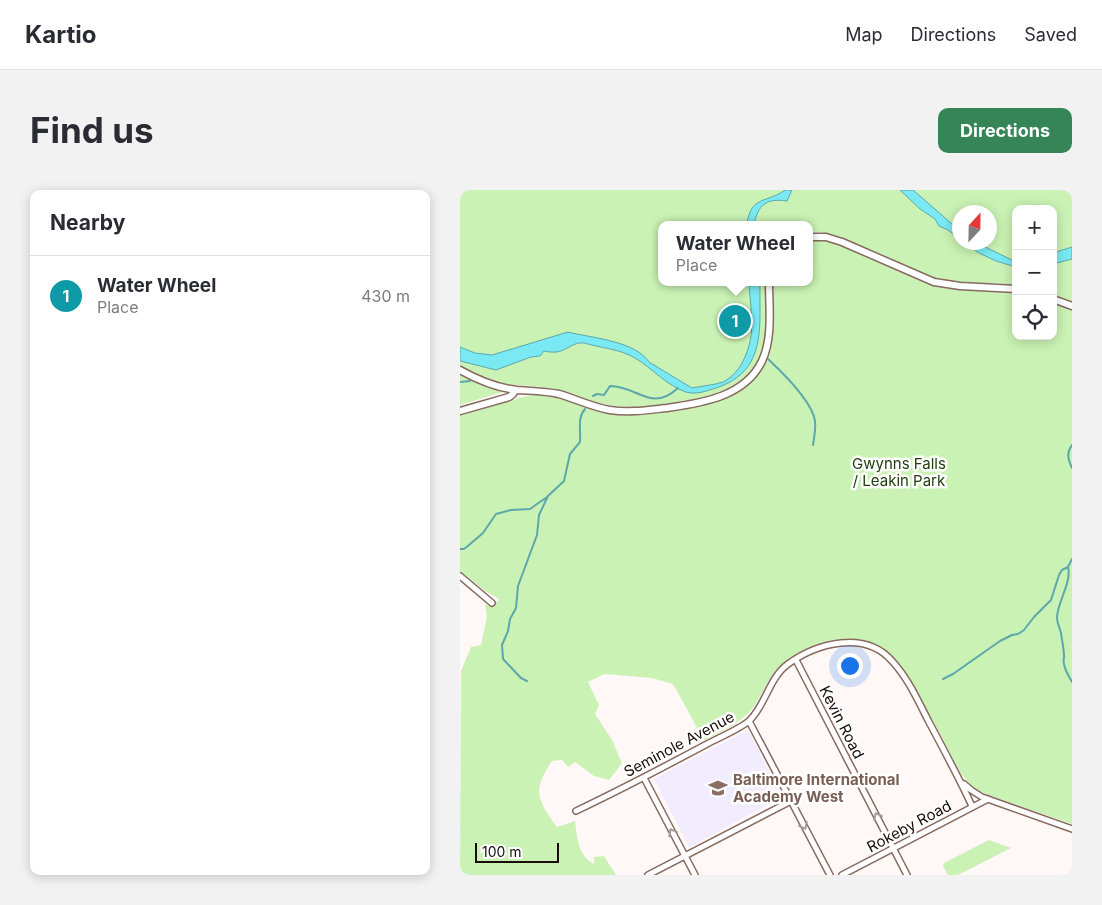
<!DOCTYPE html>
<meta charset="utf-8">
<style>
body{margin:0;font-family:Inter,sans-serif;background:#f2f2f3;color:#2b2b33}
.controls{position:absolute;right:15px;top:15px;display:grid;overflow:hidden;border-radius:10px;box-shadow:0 2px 12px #0003}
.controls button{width:45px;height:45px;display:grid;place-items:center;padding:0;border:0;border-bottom:1px solid #e1e1e2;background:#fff;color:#2b2b33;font:25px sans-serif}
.compass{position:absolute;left:492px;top:15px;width:45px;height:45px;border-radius:50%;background:#fff;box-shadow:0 2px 12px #0003;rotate:22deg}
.scale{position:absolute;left:15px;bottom:12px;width:84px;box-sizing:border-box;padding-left:5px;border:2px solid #170c08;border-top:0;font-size:14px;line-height:18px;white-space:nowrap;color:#170c08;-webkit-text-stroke:4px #fff;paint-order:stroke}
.you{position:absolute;left:389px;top:475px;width:18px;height:18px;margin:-12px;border:4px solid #fff;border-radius:50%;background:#1a73e8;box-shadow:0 0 0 8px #1a73e833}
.badge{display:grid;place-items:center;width:32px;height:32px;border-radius:50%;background:#358556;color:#fff;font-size:16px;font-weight:700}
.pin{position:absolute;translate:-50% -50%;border:2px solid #fff;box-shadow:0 1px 5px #0006}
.popup{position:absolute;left:198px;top:31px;width:155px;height:65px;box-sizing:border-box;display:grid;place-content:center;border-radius:10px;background:#fff;filter:drop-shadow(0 1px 4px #0005);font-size:16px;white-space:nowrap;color:#7c7c81}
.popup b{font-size:19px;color:#2b2b33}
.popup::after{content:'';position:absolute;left:50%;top:100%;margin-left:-10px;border:10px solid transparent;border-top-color:#fff}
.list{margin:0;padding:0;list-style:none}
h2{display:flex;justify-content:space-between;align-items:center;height:65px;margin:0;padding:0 20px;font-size:21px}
h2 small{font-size:16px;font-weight:400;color:#7c7c81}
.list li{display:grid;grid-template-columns:32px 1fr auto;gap:15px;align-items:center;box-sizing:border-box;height:80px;padding:0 20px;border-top:1px solid #e1e1e2}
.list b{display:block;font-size:19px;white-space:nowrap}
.list p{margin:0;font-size:16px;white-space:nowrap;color:#7c7c81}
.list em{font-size:16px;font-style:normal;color:#7c7c81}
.icon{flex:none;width:28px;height:28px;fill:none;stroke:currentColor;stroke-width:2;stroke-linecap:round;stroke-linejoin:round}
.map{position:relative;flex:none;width:612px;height:685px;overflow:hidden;border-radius:10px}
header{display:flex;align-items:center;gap:30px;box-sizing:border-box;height:70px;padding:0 25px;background:#fff;border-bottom:1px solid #e1e1e2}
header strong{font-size:24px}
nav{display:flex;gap:28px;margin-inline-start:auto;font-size:18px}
.intro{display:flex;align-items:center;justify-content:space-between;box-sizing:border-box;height:120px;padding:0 30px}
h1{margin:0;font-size:35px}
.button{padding:12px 22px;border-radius:10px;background:#358556;color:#fff;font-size:18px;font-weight:700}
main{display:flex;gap:30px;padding:0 30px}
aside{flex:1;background:#fff;border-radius:10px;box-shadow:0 2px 12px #0003}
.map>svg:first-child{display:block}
</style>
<header>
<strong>Kartio</strong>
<nav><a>Map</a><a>Directions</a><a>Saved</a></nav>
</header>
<div class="intro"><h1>Find us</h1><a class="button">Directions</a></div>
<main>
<aside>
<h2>Nearby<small></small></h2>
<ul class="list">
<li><span class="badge" style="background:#0f9aa8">1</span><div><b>Water Wheel</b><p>Place</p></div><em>430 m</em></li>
</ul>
</aside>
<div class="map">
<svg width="612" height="685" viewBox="0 0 612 685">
<rect width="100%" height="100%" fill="#fff8f6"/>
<!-- education -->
<path fill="#f1edff" d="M 288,540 L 322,607 L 229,657 L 194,589 Z"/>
<!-- green -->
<path fill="#caf2b4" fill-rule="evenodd" d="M 0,0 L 612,0 L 612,112 L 593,105 L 593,19 L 556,19 L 556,95 C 534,92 512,94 490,91 C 457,87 426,68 397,54 C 382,48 365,40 349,42 L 349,35 L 201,35 L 201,92 L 305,92 C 306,117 310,148 298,171 C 278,211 189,222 149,215 C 130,212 113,203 94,199 C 77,195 59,196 42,193 C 26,190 14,183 0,176 ZM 500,22 L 530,22 L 530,52 L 500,52 Z
M 357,48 L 370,50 L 469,93 L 556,101 L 556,146 L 593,146 L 593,111 L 612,118 L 612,634 L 526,604 L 513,597 L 501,584 C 490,562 479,541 467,520 C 446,479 427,440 372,450 C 356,453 334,463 321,475 C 309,485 303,503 294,516 C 282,533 262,541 244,550 L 213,494 L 192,488 L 144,484 L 128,492 L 139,515 L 135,524 L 152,550 L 162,573 L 149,590 L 134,586 L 115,572 L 108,577 L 102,570 L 92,571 C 72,600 77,610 97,637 L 115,631 C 117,647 118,666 134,674 L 134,667 L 144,666 L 156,685 L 0,685 L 1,481 L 11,457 L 21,455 L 27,427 L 25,415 L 35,415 L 39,409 L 25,401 L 0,381 L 0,225 L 66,206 L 85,204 L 102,207 L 135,219 L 198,222 L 277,201 L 306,167 L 312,92 L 349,92 L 349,50 Z
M 0,183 L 43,199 L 43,202 L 0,215 Z
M 529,650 L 551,658 L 498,685 L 488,685 L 483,676 L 484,673 Z"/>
<!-- water -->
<path fill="#7ae9f3" stroke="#5ca7ac" d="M 325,0 L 332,0 L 327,11 C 307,8 298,14 294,35 L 287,35 C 290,5 308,13 325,0 Z
M 440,0 L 453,0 L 499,40 L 499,48 L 488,40 L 479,36 L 475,29 L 460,19 Z
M 507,53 L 517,53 L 556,72 L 556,77 L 536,71 L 517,62 Z
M 612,57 L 612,69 L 593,74 L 593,63 Z
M 289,92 L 300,92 C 299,136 308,181 256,198 C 247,201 235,205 226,202 C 207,196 192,178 175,168 C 160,159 141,158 124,153 L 118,153 C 104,158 102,165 84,161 L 80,166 L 71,167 L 36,180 L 0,171 L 0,157 L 15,163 L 32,165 L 108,142 L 112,143 C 135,148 176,152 189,172 L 232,198 C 242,196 254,195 263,192 C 273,187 280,178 284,169 C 297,142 290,120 289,92 Z"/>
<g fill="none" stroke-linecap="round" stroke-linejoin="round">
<!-- stream -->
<path stroke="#5ca7ac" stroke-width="2" d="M 308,169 C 323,183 352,211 355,231 C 356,239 354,248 353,255
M 0,192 L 10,191
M 133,206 L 137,204 L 144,205 L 150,196 C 178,196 191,223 218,198
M 612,255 C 606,263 608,269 612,278
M 0,359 L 4,359 L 9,355 L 23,343 L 36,324 L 51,320 L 70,319 L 87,307
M 608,377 C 612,393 597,412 597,428 C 597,434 600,438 601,443 C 602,451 604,459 604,466 C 604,470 603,471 604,474 C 605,481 609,486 612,492
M 483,489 L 493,484 L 540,451 L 552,445 L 558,444 L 564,440 L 574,427 L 591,410 L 599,385 L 602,380 L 608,377 L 612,369
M 67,491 L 61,488 L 43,469 L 42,455 L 48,441 L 50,429 L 56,418 L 58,396 L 77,345 L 79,325 L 88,306 L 104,291 L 110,264 L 120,252 C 121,240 117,228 125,219"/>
<!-- minor casing -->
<g stroke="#86695f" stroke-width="8">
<path id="minor" d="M 0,386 L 32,413
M 336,470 L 447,685
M 289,531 L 370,685
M 184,588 L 235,685
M 504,594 L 511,600 L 522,607 L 612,639
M 116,621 C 160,600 204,577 247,554 C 258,548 282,538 290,530 C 306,514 309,488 328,474 C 357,453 405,440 432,471 C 448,488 458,511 469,532 C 484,560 499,588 512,616
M 188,685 L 331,611
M 382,685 L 528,609"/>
</g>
<!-- tertiary casing -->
<g stroke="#86695f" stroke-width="9">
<path id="tertiary" d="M 349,47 L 366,47 L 382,52 L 474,92 L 500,96 L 556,99
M 593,109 L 612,116
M 0,180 C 18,190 37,198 57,200 C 71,201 85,201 99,204 C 116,209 132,217 150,220 C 169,223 188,220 207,218 C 241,213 285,207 302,171 C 313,147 309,118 309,92
M 0,221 L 49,207 L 53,204 L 55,200"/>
</g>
<!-- minor -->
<use href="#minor" stroke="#fff" stroke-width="5"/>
<!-- tertiary -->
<use href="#tertiary" stroke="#fff" stroke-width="6"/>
</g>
<!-- one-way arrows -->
<defs><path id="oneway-chevron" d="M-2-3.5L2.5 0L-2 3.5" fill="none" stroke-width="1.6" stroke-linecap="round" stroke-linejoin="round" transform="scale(1.25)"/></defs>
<g stroke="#a29e9c">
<use href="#oneway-chevron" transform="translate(417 626) rotate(-117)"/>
<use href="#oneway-chevron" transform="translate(344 636) rotate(63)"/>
<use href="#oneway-chevron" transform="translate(212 642) rotate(-118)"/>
</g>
<!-- icons -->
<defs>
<g id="school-bare" transform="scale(1.5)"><path d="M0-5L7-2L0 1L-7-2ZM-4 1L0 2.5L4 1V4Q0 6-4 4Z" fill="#8d6e63" stroke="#fff" stroke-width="2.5" paint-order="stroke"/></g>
</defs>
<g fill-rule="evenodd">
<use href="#school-bare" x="258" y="598"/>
</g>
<g text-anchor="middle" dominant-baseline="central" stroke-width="5" stroke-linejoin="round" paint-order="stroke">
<!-- park labels -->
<g font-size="15" fill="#233e0f" stroke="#fff">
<text x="439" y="273">Gwynns Falls<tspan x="439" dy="17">/ Leakin Park</tspan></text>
</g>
<!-- street labels -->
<g font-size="15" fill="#170c08" stroke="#fff">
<text transform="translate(382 532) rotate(63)">Kevin Road</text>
<text transform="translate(219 554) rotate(-28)">Seminole Avenue</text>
<text transform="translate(449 636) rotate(-28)">Rokeby Road</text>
</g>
<!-- education labels -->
<g font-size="15" font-weight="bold" fill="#785e54" stroke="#fff" text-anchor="start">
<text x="273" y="589">Baltimore International<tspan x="273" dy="17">Academy West</tspan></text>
</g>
</g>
</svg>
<div class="controls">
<button>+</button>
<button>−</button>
<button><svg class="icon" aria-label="locate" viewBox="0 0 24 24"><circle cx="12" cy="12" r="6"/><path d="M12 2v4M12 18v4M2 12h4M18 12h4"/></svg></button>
</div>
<svg class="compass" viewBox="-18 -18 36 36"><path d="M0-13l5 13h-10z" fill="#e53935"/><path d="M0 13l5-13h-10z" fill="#7c7c81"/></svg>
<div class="scale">100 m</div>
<div class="you"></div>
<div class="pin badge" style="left:275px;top:131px;background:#0f9aa8">1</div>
<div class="popup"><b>Water Wheel</b>Place</div>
</div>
</main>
